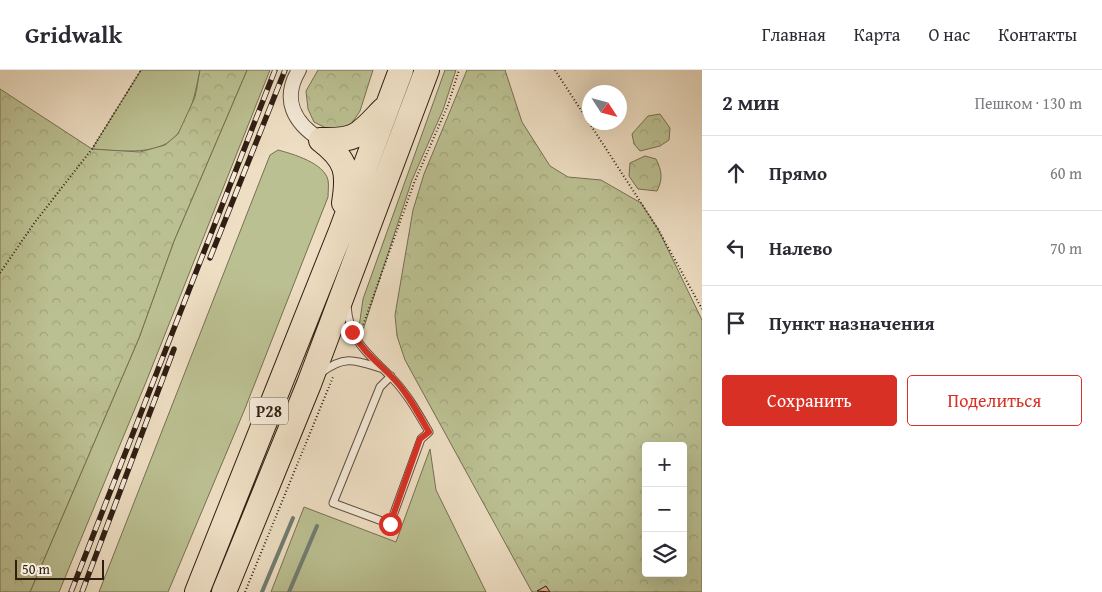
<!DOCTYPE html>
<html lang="ru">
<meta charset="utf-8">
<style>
body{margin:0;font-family:"Gentium Book Plus",serif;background:#f7f7f7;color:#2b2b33}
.controls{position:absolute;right:15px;bottom:15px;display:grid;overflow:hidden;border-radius:5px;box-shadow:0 5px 20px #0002}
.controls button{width:45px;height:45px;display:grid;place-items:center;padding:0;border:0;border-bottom:1px solid #e1e1e2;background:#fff;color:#2b2b33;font:25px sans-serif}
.compass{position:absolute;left:582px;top:15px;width:45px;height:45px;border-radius:50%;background:#fff;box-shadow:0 5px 20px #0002;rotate:126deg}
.scale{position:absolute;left:15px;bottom:12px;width:89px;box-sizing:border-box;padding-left:5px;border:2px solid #301e13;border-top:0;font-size:14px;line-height:18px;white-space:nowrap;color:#301e13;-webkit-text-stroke:4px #f4ead8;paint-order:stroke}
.stop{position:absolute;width:15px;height:15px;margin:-11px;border:4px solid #d93025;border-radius:50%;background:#fff}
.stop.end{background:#d93025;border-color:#fff;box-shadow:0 1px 5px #0008}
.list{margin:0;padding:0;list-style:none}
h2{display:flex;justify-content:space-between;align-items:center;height:65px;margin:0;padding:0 20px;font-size:21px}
h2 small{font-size:16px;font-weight:400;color:#7c7c81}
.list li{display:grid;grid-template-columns:32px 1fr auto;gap:15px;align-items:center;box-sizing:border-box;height:75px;padding:0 20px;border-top:1px solid #e1e1e2}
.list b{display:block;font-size:19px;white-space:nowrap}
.list em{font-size:16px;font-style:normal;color:#7c7c81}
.actions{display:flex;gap:10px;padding:15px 20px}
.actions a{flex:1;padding:11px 0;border:1px solid #d93025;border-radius:5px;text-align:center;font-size:18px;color:#d93025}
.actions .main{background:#d93025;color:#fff}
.icon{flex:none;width:28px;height:28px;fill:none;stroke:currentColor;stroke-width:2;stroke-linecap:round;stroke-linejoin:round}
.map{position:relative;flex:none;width:702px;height:522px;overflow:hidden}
header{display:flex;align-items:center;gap:30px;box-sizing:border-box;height:70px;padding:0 25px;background:#fff;border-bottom:1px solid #e1e1e2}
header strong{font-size:24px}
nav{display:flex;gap:28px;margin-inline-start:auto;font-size:18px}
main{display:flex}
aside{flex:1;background:#fff}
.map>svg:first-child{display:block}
</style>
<header>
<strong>Gridwalk</strong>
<nav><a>Главная</a><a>Карта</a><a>О нас</a><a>Контакты</a></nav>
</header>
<main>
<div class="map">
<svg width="702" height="522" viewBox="0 0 702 522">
<defs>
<pattern id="forest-crowns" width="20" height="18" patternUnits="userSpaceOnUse" patternTransform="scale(1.25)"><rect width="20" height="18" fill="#bbc092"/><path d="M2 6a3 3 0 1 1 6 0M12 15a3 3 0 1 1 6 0" fill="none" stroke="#a1a57d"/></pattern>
</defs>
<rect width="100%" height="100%" fill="#eedec3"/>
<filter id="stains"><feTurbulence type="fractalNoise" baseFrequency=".004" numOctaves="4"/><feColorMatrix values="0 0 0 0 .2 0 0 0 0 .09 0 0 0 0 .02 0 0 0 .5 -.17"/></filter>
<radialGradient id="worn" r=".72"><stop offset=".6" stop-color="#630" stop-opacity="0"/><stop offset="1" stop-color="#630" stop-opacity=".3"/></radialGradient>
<!-- grass -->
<path fill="#bbc092" stroke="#766f52" d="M 141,0 L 200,0 C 185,78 170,86 92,79 Z
M 247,0 L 270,0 L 146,312 L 59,522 L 30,522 L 139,268 L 174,171 Z
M 445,0 L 456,0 L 443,40 L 412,110 L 361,266 L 359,257 L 363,229 Z
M 278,80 C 293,84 324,93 328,110 C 329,115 328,122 328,127 L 244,341 L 168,522 L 99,522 L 270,85 Z
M 430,379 L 436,420 L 486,522 L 271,522 L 304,437 L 396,472 Z"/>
<!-- forest -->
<path fill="url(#forest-crowns)" stroke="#766f52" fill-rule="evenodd" d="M 200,0 L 247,0 L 174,171 L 139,268 L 30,522 L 0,522 L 0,19 L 92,79 L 140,82 L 165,75 L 178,64 L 195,27 Z
M 318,0 L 373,0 L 360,41 L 350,56 L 330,60 L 314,52 L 308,39 L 306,21 Z
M 467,0 L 505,0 L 522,52 L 550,96 L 568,107 L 601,110 L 641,133 L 658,159 L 702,250 L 702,522 L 532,522 L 405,290 L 397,266 L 395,245 L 413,140 L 424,104 ZM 646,376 L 683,376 L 683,503 L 646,503 Z
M 660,44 L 670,58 L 669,70 L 660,76 L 640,81 L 634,74 L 632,64 L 648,46 Z
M 645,86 L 656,89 C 662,101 663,109 657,121 L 638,119 L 629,106 L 630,93 Z"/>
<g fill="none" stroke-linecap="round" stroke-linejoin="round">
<!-- stream -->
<path stroke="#707d71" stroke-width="4" d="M 262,522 L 293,448
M 289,522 L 317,456"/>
</g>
<!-- building -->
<path fill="#e1a78c" stroke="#301e13" d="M 546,516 L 550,522 L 537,521 Z"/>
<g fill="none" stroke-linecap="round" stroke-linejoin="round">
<!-- service casing -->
<g stroke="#604e3f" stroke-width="9">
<path id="service" d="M 347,236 C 350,273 368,283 391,307 C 407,323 418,343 429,362 L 421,369 L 390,454 L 333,433 L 380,317 L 391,306
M 321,303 C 344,285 355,290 380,298"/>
</g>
<!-- minor casing -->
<g stroke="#604e3f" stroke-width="16">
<path id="minor" d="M 299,0 C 281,30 294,53 321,70"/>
</g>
<!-- trunk casing -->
<g stroke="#301e13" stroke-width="26">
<path id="trunk" d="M 321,70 C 347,90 349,102 344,133
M 321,70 C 357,71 359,65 383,40
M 197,522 L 341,161 L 401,0
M 224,522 L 309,314 L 427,0"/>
</g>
<!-- path -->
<path stroke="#301e13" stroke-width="2" stroke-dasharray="1 2.5" stroke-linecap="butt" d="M 555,0 L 658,159 L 702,239
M 0,203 L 35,152 L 92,79 L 141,0
M 362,258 L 414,113 L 448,35 L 459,0
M 245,522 L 333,307"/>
<!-- service -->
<use href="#service" stroke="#f4ead8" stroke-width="7"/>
<!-- minor -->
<use href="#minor" stroke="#f4ead8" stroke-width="14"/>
<!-- trunk -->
<use href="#trunk" stroke="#eedec3" stroke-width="24"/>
<!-- rail casing -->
<g stroke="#301e13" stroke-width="5.5">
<path id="rail" d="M 210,188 L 285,0
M 71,522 L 275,0
M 82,522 L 174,279"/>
</g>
<!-- rail -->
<use href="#rail" stroke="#f4ead8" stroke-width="4" stroke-dasharray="11" stroke-linecap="butt"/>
</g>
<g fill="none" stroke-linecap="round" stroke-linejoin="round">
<!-- route -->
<path stroke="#d93025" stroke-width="6" d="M 352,262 C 362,280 377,292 391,306 C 407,322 418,343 429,362 L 420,369 L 390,454"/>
</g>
<g text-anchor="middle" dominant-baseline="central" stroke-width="4" stroke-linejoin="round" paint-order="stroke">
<!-- shield labels -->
<rect fill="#f4ead8" stroke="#6b5b4e" stroke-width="1" x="250" y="327.5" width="38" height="27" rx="4"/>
<g font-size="16" font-weight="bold" fill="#301e13">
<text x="269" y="341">Р28</text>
</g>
</g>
<rect width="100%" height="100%" filter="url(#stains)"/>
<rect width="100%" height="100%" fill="url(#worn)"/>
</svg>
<div class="controls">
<button>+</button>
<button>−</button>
<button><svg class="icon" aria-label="layers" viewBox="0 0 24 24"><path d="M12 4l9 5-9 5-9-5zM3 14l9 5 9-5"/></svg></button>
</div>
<svg class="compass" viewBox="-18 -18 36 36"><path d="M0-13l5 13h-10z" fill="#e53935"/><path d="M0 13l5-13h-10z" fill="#7c7c81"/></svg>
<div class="scale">50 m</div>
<div class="stop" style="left:390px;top:454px"></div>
<div class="stop end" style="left:352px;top:262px"></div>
</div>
<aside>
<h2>2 мин<small>Пешком · 130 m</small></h2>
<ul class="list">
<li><svg class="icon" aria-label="ahead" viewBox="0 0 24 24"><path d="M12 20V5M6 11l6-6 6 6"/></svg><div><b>Прямо</b></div><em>60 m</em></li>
<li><svg class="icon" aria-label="left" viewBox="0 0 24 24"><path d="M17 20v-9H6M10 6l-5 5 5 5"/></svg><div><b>Налево</b></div><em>70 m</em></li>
<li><svg class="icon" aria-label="arrive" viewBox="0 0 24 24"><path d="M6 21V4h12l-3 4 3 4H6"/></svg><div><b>Пункт назначения</b></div></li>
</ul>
<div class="actions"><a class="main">Сохранить</a><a>Поделиться</a></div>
</aside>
</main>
